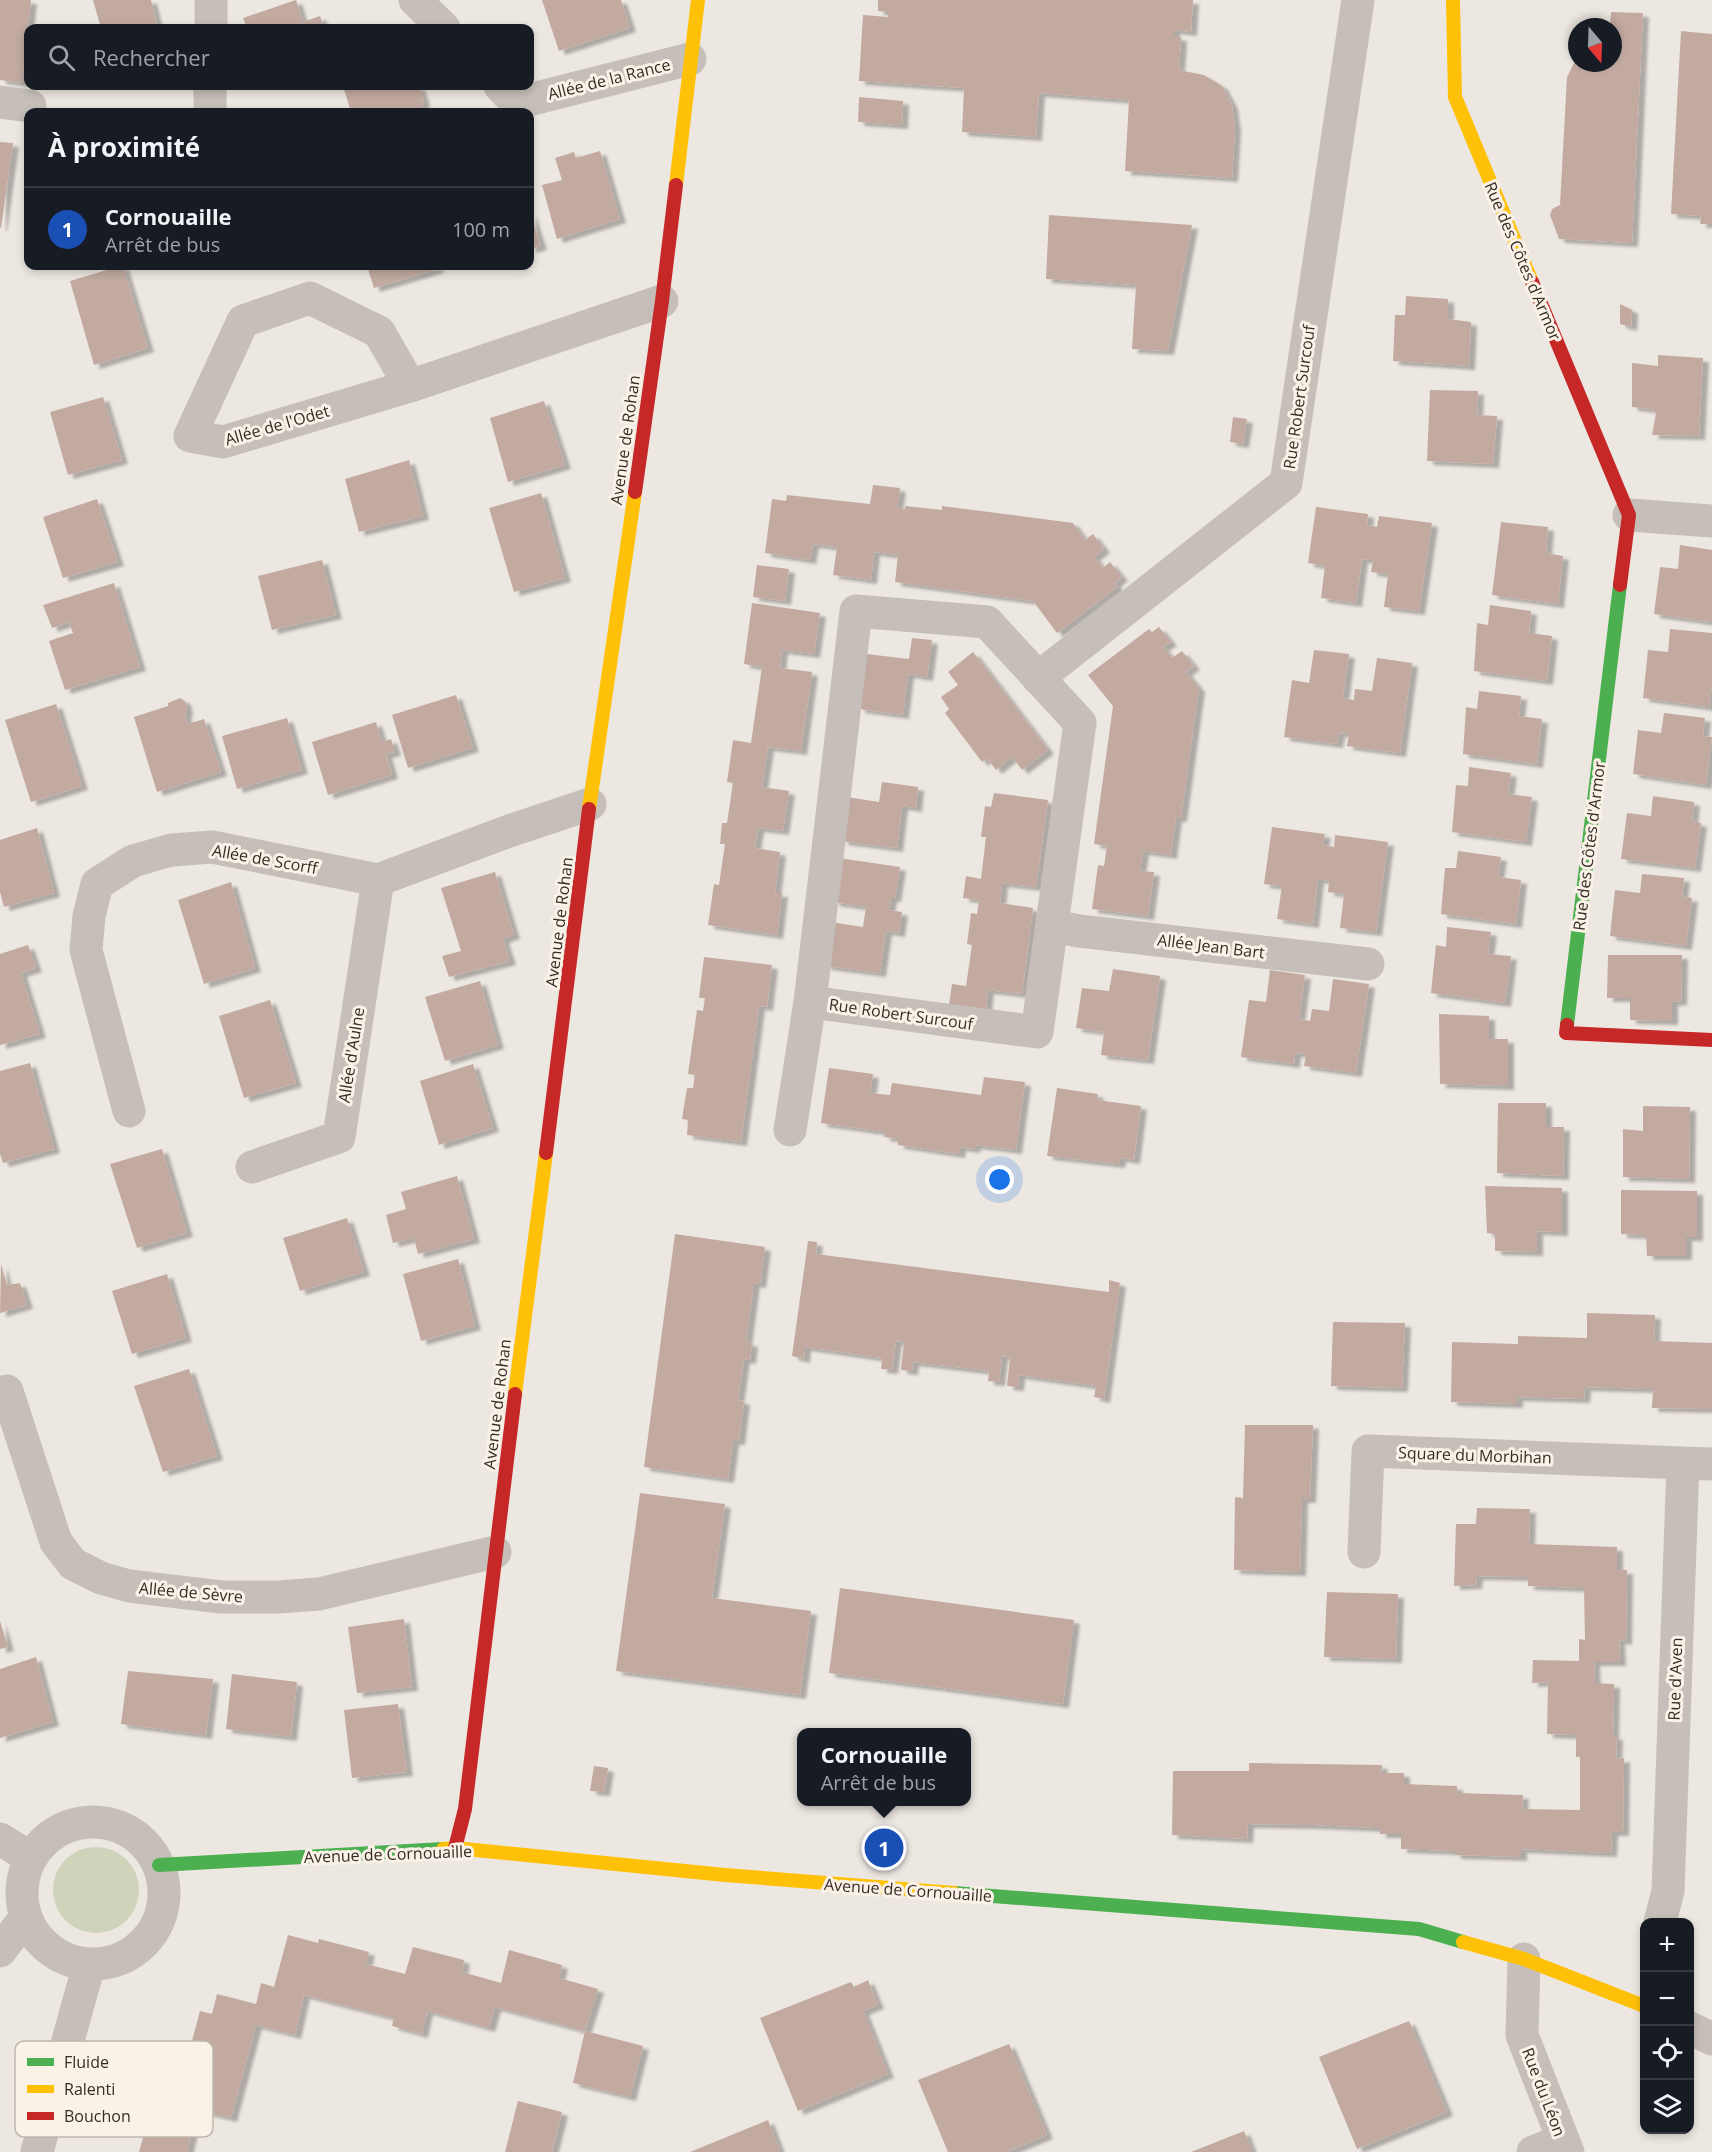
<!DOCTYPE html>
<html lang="fr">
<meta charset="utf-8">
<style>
body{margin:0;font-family:"Open Sans",sans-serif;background:#242831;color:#f1f3f6}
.controls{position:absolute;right:18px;bottom:18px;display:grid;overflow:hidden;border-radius:12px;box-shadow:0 3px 9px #0003}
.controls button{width:54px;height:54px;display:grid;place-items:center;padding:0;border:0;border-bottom:2px solid #363941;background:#171b24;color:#f1f3f6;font:30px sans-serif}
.compass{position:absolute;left:1568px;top:18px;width:54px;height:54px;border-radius:50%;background:#171b24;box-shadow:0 3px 9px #0003;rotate:161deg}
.you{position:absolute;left:1000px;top:1180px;width:21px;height:21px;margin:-15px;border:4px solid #fff;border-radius:50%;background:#1a73e8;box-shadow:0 0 0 9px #1a73e833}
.badge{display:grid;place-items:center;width:39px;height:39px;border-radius:50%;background:#8c9099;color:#fff;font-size:20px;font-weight:700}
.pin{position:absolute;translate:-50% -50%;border:3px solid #fff;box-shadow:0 2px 6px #0006}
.popup{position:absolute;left:797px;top:1728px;width:174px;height:78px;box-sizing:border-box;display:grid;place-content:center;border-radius:12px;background:#171b24;filter:drop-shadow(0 2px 4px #0005);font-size:20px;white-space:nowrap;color:#9ea1a6}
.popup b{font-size:22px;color:#f1f3f6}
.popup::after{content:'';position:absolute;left:50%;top:100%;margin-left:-12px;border:12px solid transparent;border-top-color:#171b24}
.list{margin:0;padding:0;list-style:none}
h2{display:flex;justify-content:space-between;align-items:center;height:78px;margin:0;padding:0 24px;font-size:26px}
h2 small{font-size:20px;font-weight:400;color:#9ea1a6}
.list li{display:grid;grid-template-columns:39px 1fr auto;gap:18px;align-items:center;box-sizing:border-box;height:84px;padding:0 24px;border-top:2px solid #363941}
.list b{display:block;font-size:22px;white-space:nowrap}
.list p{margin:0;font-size:20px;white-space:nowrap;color:#9ea1a6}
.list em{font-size:20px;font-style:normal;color:#9ea1a6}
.icon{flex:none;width:33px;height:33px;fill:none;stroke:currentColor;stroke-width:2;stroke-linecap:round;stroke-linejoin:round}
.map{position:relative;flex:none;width:1712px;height:2152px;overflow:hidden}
.search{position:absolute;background:#171b24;box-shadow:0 3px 9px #0003;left:24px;top:24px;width:510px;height:66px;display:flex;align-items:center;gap:15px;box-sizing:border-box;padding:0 21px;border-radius:12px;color:#9ea1a6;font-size:22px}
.panel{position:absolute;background:#171b24;box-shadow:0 3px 9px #0003;left:24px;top:108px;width:510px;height:162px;border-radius:12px}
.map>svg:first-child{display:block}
</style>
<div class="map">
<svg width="1712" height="2152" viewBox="0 0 1712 2152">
<defs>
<filter id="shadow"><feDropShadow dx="6" dy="4" stdDeviation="1.5" flood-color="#0004"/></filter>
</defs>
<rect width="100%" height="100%" fill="#ede7e1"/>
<!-- green -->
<path fill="#cfd3ba" d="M53 1890a43 43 0 1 1 86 0a43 43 0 1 1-86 0Z"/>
<!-- building -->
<path fill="#c2aaa1" filter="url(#shadow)" d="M 0,0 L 31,0 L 22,83 L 0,80 Z
M 93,0 L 151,0 L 158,28 L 101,28 Z
M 296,0 L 303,22 L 320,16 L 324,28 L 247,28 L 243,18 Z
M 542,0 L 621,0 L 630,28 L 559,51 Z
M 878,0 L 1193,0 L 1191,32 L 1174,30 L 1174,36 L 1181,37 L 1179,70 L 1204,75 L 1222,86 L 1232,105 L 1235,128 L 1232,178 L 1125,171 L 1129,100 L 1039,93 L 1036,137 L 962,132 L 964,88 L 859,81 L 863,15 L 888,17 L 888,12 L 878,11 Z
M 1611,12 L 1643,13 L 1632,243 L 1559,239 L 1550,215 L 1552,209 L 1560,205 L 1567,77 L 1577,57 L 1577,63 L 1613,63 L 1613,27 L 1610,27 Z
M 1681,31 L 1712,34 L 1712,224 L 1700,224 L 1701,216 L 1671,214 Z
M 343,86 L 419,86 L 424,101 L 420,110 L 412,112 L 351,112 Z
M 859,97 L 903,101 L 902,125 L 858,122 Z
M 0,142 L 13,143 L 1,228 L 0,228 Z
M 600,151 L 620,219 L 557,239 L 542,185 L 562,180 L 555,158 L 574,152 L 576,158 Z
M 530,212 L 541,246 L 530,249 Z
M 1049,215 L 1192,225 L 1168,351 L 1132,349 L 1136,285 L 1046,279 Z
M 120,266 L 123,266 L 148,348 L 94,365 L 70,281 Z
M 367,266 L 437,266 L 438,269 L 374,288 Z
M 1406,296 L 1448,299 L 1448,319 L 1471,322 L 1469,366 L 1393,361 L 1395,315 L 1405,315 Z
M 1620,304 L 1632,310 L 1631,327 L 1620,324 Z
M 1658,355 L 1703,358 L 1699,436 L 1652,435 L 1656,413 L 1651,409 L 1632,407 L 1632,363 L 1658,366 Z
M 1430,390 L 1478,391 L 1477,415 L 1497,416 L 1493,464 L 1427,461 Z
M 103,397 L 122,460 L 68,475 L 50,412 Z
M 544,401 L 565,465 L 508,482 L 490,418 Z
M 1233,417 L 1247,419 L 1243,444 L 1230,442 Z
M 409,460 L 423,516 L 359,532 L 345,479 Z
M 873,485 L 900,488 L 897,508 L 905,509 L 905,506 L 942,510 L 942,506 L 1073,523 L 1085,540 L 1093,534 L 1104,549 L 1094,557 L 1103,568 L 1110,562 L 1122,577 L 1115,583 L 1117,587 L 1057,633 L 1033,601 L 895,582 L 898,555 L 874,552 L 871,580 L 833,575 L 837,547 L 813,544 L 810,560 L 765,553 L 772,499 L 786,501 L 787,495 L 870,504 Z
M 541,493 L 565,578 L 514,592 L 489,508 Z
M 97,499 L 118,562 L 63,578 L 43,517 Z
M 1316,507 L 1368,514 L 1367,525 L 1377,527 L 1379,516 L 1432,523 L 1419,611 L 1384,607 L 1388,574 L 1371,572 L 1373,560 L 1362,559 L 1356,603 L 1321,598 L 1325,566 L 1308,563 Z
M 1501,522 L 1548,527 L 1546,553 L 1563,556 L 1558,604 L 1492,595 Z
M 1680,545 L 1712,550 L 1712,622 L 1654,614 L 1660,567 L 1678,569 Z
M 322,560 L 336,615 L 272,630 L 258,576 Z
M 757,565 L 789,569 L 785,601 L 753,597 Z
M 114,583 L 140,667 L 65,690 L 49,641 L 73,633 L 69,622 L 52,628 L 43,605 Z
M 752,603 L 820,613 L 814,654 L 782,650 L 780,668 L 812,672 L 801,751 L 768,747 L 762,787 L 789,791 L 783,831 L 758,828 L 755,848 L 780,852 L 775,893 L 782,893 L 777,935 L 708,925 L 714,884 L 719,885 L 725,844 L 720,844 L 722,823 L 727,823 L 733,783 L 727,782 L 733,740 L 751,743 L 762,667 L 744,664 Z
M 1490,605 L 1531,611 L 1529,633 L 1552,636 L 1547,681 L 1474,671 L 1477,623 L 1488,625 Z
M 1159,627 L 1171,642 L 1163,647 L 1172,658 L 1182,651 L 1194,666 L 1186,672 L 1199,688 L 1181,818 L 1176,818 L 1171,855 L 1143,851 L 1140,871 L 1154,872 L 1148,916 L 1092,909 L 1098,865 L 1104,866 L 1107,846 L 1094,844 L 1113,706 L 1088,675 L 1149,629 L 1152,632 Z
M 1670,629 L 1712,633 L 1712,684 L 1709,707 L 1643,698 L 1648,650 L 1668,652 Z
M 912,638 L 932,640 L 927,677 L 908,674 L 903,715 L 859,709 L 867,654 L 909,659 Z
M 1314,650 L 1349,654 L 1343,698 L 1354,700 L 1355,689 L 1372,691 L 1377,658 L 1412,663 L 1400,753 L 1347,746 L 1349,734 L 1339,733 L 1337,744 L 1284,737 L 1292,680 L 1309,683 Z
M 973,652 L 1048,750 L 1022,770 L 1012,757 L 996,770 L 987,758 L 982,762 L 945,713 L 949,709 L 941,697 L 958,685 L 948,672 Z
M 1479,691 L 1521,696 L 1519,716 L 1542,719 L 1537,764 L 1463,754 L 1466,707 L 1477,709 Z
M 456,695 L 473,748 L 408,768 L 392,715 Z
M 180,698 L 185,701 L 187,711 L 185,715 L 188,724 L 204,719 L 221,772 L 157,792 L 134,717 L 168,706 L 168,703 Z
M 56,704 L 82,786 L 31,802 L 5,720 Z
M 1664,713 L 1705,718 L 1703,736 L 1712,737 L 1706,785 L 1633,774 L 1638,730 L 1661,733 Z
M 287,718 L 302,770 L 237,789 L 222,736 Z
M 376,722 L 382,742 L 391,739 L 395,752 L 386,754 L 392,775 L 328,795 L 312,742 Z
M 1469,767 L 1511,773 L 1508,794 L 1532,797 L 1526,842 L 1452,832 L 1456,785 L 1468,786 Z
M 882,782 L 918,787 L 916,808 L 902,806 L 897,848 L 842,841 L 847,797 L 879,802 Z
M 994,793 L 1048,800 L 1036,887 L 1002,883 L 1000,903 L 1033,908 L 1022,994 L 988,990 L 986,1009 L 949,1005 L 952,984 L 966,986 L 972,945 L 967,944 L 971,913 L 977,914 L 979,900 L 963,898 L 966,876 L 981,879 L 986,837 L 981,837 L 985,806 L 991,807 Z
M 1653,796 L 1694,802 L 1692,821 L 1701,823 L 1695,868 L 1621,859 L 1627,813 L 1651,816 Z
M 1272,827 L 1325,834 L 1323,845 L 1334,847 L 1335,835 L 1388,842 L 1376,932 L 1340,928 L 1344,894 L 1328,892 L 1329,881 L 1318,879 L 1313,924 L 1277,919 L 1282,886 L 1264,884 Z
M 37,828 L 54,893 L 4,907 L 0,892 L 0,840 Z
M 1458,851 L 1501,857 L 1498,877 L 1521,880 L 1516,924 L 1441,914 L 1445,868 L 1456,868 Z
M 839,858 L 900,867 L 895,898 L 891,898 L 889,910 L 902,912 L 899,933 L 886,931 L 880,973 L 825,966 L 830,922 L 863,927 L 866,907 L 833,902 Z
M 495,872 L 514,935 L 503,939 L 510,961 L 449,977 L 442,956 L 461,951 L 441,888 Z
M 1642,874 L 1684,878 L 1682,897 L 1692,898 L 1686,946 L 1610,936 L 1615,890 L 1640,893 Z
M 231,882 L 255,968 L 204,984 L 178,900 Z
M 1447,927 L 1491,932 L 1488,954 L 1511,956 L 1505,1003 L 1431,993 L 1436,945 L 1446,947 Z
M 28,945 L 36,968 L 21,973 L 40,1034 L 0,1045 L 0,954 Z
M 1608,955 L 1682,955 L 1681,1001 L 1672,1002 L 1672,1021 L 1630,1020 L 1630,998 L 1607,998 Z
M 704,957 L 772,965 L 767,1007 L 759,1006 L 741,1142 L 687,1135 L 688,1120 L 682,1119 L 687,1088 L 693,1088 L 695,1075 L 688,1074 L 697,1010 L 703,1011 L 705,998 L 699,998 Z
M 1113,969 L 1160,976 L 1148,1060 L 1101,1055 L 1104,1032 L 1076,1028 L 1082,988 L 1109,991 Z
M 1270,970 L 1305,975 L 1299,1019 L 1310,1021 L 1312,1009 L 1329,1011 L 1333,979 L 1369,984 L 1356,1073 L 1304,1066 L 1306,1054 L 1295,1053 L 1294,1064 L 1241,1057 L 1249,1000 L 1266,1002 Z
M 480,981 L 498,1045 L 445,1061 L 425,997 Z
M 270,1000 L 296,1083 L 244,1098 L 219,1016 Z
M 1439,1014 L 1489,1016 L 1489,1039 L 1508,1039 L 1508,1086 L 1440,1084 Z
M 30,1063 L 54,1149 L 3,1163 L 0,1154 L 0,1071 Z
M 473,1064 L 493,1128 L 439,1145 L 420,1081 Z
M 829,1068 L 873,1074 L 870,1093 L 890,1095 L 892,1083 L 981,1095 L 984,1077 L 1025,1082 L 1016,1150 L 975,1145 L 974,1149 L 960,1147 L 959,1154 L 898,1145 L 898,1139 L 884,1137 L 885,1132 L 821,1123 Z
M 1057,1088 L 1098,1094 L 1097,1100 L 1141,1106 L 1134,1160 L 1120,1158 L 1119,1164 L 1047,1156 Z
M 1498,1103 L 1546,1103 L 1546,1127 L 1564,1127 L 1563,1176 L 1497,1173 Z
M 1643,1106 L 1690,1107 L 1689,1179 L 1623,1177 L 1623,1129 L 1643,1131 Z
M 162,1149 L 187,1233 L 137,1248 L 110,1164 Z
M 457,1176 L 474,1239 L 418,1254 L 414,1238 L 393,1243 L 386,1215 L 406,1209 L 401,1192 Z
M 1485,1186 L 1562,1188 L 1562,1232 L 1537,1231 L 1537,1252 L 1495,1251 L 1495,1234 L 1487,1233 Z
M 1621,1190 L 1697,1191 L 1697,1237 L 1686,1237 L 1686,1256 L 1647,1256 L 1646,1235 L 1621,1234 Z
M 347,1218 L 364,1272 L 300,1291 L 283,1238 Z
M 675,1234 L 765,1247 L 760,1284 L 754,1283 L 746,1342 L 752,1343 L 750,1360 L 744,1359 L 738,1400 L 744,1401 L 739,1441 L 733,1441 L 728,1479 L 644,1467 Z
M 808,1241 L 817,1242 L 816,1254 L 1109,1292 L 1109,1280 L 1120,1283 L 1104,1399 L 1094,1397 L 1096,1386 L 1019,1375 L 1018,1387 L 1007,1386 L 1010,1357 L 1002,1356 L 999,1382 L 988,1381 L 989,1371 L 913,1362 L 912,1371 L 901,1370 L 904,1342 L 896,1341 L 892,1370 L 881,1369 L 882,1358 L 805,1347 L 804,1359 L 792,1356 Z
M 458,1259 L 475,1326 L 421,1341 L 403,1274 Z
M 1,1264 L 7,1285 L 20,1283 L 27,1305 L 0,1313 Z
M 167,1274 L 186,1338 L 132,1354 L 112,1291 Z
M 1587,1313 L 1655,1315 L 1654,1341 L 1712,1343 L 1712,1409 L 1652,1408 L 1653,1389 L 1585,1387 L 1584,1399 L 1517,1397 L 1517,1404 L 1451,1402 L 1452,1342 L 1518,1344 L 1518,1336 L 1587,1338 Z
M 1333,1322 L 1405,1323 L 1402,1388 L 1331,1386 Z
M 189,1369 L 217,1456 L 163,1472 L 134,1386 Z
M 1245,1425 L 1313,1425 L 1310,1499 L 1302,1499 L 1300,1572 L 1234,1570 L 1235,1497 L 1243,1498 Z
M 640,1493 L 725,1504 L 712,1598 L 811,1611 L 800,1695 L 616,1671 Z
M 1477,1508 L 1530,1509 L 1529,1544 L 1617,1547 L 1617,1570 L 1627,1570 L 1626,1641 L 1619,1640 L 1620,1662 L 1594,1662 L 1595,1683 L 1614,1684 L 1613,1736 L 1617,1736 L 1616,1759 L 1624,1758 L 1623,1832 L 1612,1832 L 1611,1853 L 1521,1849 L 1521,1857 L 1455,1855 L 1455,1851 L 1401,1849 L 1401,1834 L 1380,1834 L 1380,1828 L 1314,1825 L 1248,1824 L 1247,1839 L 1172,1835 L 1173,1771 L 1249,1771 L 1249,1763 L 1382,1765 L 1381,1773 L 1404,1773 L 1404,1784 L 1457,1786 L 1457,1793 L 1523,1795 L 1522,1809 L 1580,1810 L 1580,1757 L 1576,1757 L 1576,1735 L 1547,1734 L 1548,1682 L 1532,1683 L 1533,1660 L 1579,1661 L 1579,1639 L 1585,1640 L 1584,1588 L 1528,1586 L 1528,1577 L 1477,1576 L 1476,1585 L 1454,1586 L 1456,1524 L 1476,1524 Z
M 840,1588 L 1074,1620 L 1063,1704 L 829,1673 Z
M 1327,1592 L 1398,1594 L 1396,1659 L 1324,1657 Z
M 404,1619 L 412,1687 L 357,1693 L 348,1627 Z
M 0,1621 L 8,1647 L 0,1649 Z
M 36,1657 L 53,1722 L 0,1738 L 0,1669 Z
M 128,1671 L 213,1679 L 206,1735 L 121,1724 Z
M 232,1674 L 297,1682 L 291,1737 L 226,1729 Z
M 398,1704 L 407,1772 L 352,1778 L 344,1710 Z
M 594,1766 L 608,1768 L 604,1792 L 590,1791 Z
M 288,1935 L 318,1943 L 319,1939 L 369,1952 L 366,1964 L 405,1974 L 413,1947 L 464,1960 L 462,1972 L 501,1983 L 509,1950 L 562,1965 L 559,1978 L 598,1989 L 585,2031 L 495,2007 L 489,2028 L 427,2011 L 422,2034 L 392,2026 L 394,2018 L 304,1995 L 295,2035 L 256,2025 L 231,2118 L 197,2110 L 187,2152 L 139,2152 L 154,2098 L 188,2107 L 198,2066 L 186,2063 L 200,2011 L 212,2014 L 217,1994 L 256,2004 L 261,1983 L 274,1987 Z
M 868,1980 L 878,2005 L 863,2011 L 888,2074 L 798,2111 L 760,2018 L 851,1982 L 854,1987 Z
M 1409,2021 L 1447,2112 L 1357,2149 L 1319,2057 Z
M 585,2031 L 643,2046 L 630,2097 L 573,2083 Z
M 1009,2044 L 1047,2135 L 1006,2152 L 948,2152 L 918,2080 Z
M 518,2101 L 562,2112 L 552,2152 L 505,2152 Z
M 768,2120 L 780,2152 L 690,2152 Z
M 1244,2131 L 1252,2152 L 1191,2152 Z"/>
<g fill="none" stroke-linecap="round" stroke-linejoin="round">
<!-- street -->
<path stroke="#c6bfb9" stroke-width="33" d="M 415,0 L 444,28
M 211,28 L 211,0
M 500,86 L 517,103 L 690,59
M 0,102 L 30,106
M 210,109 L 210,86
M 410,386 L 223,442 L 190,436 L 243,321 L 310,298 L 379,332 L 410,386 L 662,301
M 1629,515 L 1712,521
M 856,611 L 987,622 L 1080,723 L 1037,1032 L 810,1002 Z
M 1038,678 L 1286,483 L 1358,0
M 1053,926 L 1079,931 L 1368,964
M 129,1111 L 86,950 L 89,916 L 97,884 L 133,861 L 171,850 L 212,847 L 378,880 L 512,830 L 590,804
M 790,1130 L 810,1002
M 252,1167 L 339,1137 L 378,880
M 7,1391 L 56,1542 L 73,1564 L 101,1578 L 129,1586 L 221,1597 L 278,1597 L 319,1594 L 495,1552
M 1364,1552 L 1368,1451 L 1683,1463
M22 1893a71 71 0 1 1 142 0a71 71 0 1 1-142 0Z
M 0,1839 L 31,1858
M 1660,1922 L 1668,1891 L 1683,1463 L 1712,1464
M 0,1951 L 26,1917
M 1524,1959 L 1522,2035 L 1568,2152
M 1690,2028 L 1712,2039
M 37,2152 L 89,1965
M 1533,2152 L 1563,2140"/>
<!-- fast -->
<path stroke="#4caf50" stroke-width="14" d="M 1567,1025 L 1620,585
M 159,1865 L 443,1849
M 954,1893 L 1419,1929 L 1463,1942"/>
<!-- slow -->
<path stroke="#ffc107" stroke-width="14" d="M 1453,0 L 1455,97 L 1532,282
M 676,185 L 698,0
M 589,809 L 635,492
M 515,1394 L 546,1153
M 443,1849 L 455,1848 L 725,1875 L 954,1893
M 1463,1942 L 1524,1959 L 1644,2006"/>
<!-- jam -->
<path stroke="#c62828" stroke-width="14" d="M 1532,282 L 1629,515 L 1620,585
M 635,492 L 662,301 L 676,185
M 1567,1025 L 1566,1033 L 1712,1040
M 546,1153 L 589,809
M 455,1848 L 465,1809 L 515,1394"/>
</g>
<g text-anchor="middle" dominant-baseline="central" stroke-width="6" stroke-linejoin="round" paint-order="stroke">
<!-- street labels -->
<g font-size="16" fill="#372c27" stroke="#faf1e7">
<text transform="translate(609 79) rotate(-14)">Allée de la Rance</text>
<text transform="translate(1523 261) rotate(67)">Rue des Côtes d'Armor</text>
<text transform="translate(1299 397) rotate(-82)">Rue Robert Surcouf</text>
<text transform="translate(277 425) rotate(-16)">Allée de l'Odet</text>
<text transform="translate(625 440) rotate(-82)">Avenue de Rohan</text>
<text transform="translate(1589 846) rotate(-83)">Rue des Côtes d'Armor</text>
<text transform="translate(265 859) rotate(10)">Allée de Scorff</text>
<text transform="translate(559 922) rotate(-83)">Avenue de Rohan</text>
<text transform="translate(1211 946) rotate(7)">Allée Jean Bart</text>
<text transform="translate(901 1014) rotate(8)">Rue Robert Surcouf</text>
<text transform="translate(351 1055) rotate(-81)">Allée d'Aulne</text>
<text transform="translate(497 1404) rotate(-83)">Avenue de Rohan</text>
<text transform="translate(1475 1455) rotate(2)">Square du Morbihan</text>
<text transform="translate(191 1592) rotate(5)">Allée de Sèvre</text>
<text transform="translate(1675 1679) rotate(-88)">Rue d'Aven</text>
<text transform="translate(388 1854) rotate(-2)">Avenue de Cornouaille</text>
<text transform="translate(908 1890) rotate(4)">Avenue de Cornouaille</text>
<text transform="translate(1544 2092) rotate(69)">Rue du Léon</text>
</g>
</g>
<!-- legend -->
<rect x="15" y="2041" width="198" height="96" rx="9" fill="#faf1e7" stroke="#c0b6ad" stroke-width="1.5"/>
<rect x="27" y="2058" width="27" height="8" fill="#4caf50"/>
<rect x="27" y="2085" width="27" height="8" fill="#ffc107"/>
<rect x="27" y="2112" width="27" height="8" fill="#c62828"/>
<g font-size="16" fill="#372c27">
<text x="64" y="2068">Fluide</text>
<text x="64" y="2095">Ralenti</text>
<text x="64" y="2122">Bouchon</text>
</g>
</svg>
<div class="controls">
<button>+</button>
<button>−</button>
<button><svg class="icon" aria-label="locate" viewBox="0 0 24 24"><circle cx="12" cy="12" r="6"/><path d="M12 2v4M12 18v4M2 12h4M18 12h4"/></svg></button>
<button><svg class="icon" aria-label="layers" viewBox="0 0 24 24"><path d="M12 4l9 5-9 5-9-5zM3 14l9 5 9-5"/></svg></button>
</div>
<svg class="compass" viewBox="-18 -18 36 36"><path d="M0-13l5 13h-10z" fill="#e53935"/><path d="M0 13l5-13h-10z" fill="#9ea1a6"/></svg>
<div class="you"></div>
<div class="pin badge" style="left:884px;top:1848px;background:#1a4fb4">1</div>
<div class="popup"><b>Cornouaille</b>Arrêt de bus</div>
<div class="search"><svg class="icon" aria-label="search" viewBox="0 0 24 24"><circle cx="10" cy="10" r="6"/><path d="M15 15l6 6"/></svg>Rechercher</div>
<section class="panel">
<h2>À proximité<small></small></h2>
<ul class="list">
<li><span class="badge" style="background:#1a4fb4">1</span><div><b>Cornouaille</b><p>Arrêt de bus</p></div><em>100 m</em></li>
</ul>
</section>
</div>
